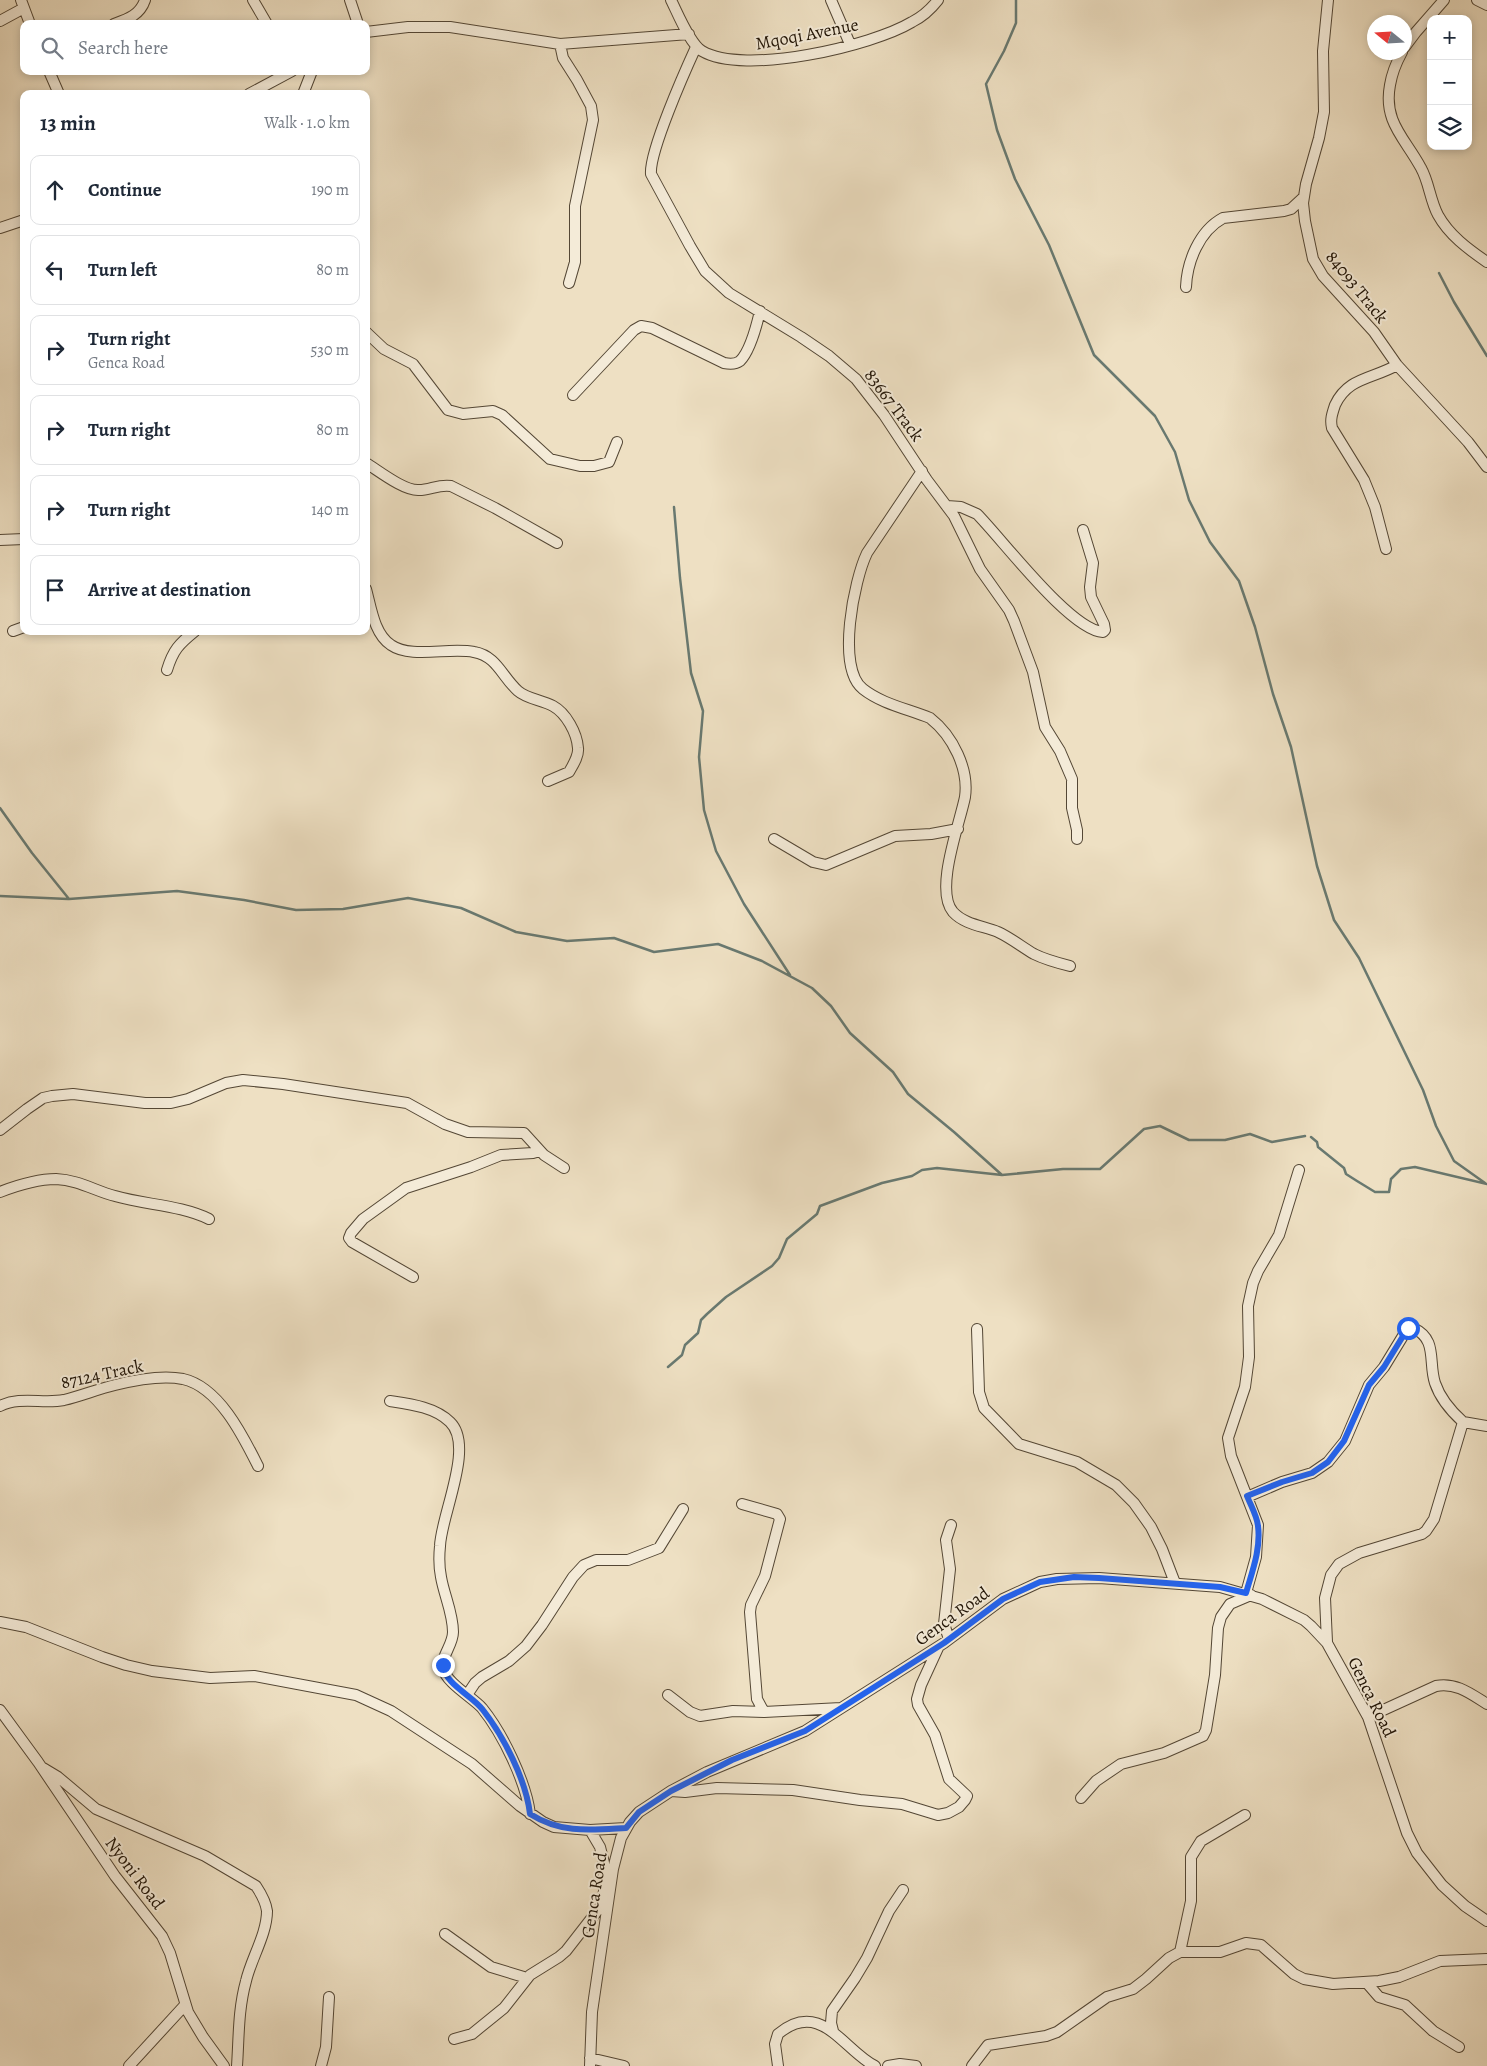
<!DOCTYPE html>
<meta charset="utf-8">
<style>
body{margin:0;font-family:Alegreya,serif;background:#f6f6f7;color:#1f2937}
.controls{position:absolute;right:15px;top:15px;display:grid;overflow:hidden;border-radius:10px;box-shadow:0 2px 8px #0003}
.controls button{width:45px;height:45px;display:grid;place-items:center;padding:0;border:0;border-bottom:1px solid #e0e1e3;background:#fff;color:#1f2937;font:25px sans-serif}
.compass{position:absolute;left:1367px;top:15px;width:45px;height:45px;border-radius:50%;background:#fff;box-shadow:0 2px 8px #0003;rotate:288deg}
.stop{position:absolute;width:15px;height:15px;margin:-11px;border:4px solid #2563eb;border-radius:50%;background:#fff}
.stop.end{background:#2563eb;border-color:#fff;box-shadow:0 1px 5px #0008}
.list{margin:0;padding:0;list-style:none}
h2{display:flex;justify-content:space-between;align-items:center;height:65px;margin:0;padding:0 20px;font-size:21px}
h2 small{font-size:16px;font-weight:400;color:#747a83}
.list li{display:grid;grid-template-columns:32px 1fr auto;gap:15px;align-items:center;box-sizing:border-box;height:70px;margin:0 10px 10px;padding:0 10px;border:1px solid #e0e1e3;border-radius:10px}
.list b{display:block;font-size:19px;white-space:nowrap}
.list p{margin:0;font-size:16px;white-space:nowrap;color:#747a83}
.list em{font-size:16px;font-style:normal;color:#747a83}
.icon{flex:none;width:28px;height:28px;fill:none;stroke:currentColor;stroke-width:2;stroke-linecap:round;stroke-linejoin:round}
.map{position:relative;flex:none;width:1487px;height:2066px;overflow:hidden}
.search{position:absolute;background:#fff;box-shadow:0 2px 8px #0003;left:20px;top:20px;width:350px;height:55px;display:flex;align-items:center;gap:12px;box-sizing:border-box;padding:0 18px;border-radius:10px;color:#747a83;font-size:19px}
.panel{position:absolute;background:#fff;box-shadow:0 2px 8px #0003;left:20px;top:90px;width:350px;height:545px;border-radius:10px}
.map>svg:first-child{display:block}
</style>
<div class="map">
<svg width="1487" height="2066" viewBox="0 0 1487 2066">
<rect width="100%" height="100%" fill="#eee0c3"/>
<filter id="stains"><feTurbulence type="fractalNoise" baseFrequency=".004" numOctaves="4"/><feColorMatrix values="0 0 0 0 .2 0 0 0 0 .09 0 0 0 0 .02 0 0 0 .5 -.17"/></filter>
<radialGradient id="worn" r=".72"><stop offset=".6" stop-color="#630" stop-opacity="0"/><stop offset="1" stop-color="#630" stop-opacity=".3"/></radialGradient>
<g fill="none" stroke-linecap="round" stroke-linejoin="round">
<!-- stream -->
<path stroke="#697970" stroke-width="2.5" d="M 1016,0 L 1016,23 L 1004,51 L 986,84 L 997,130 L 1015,179 L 1049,245 L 1094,355 L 1155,416 L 1175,452 L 1189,500 L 1210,542 L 1239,581 L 1255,627 L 1273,694 L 1291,747 L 1317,866 L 1334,920 L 1359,958 L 1423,1090 L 1436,1126 L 1454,1161 L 1485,1183
M 1439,273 L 1454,302 L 1487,356
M 674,507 L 680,578 L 691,673 L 703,711 L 699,757 L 704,810 L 716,851 L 744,904 L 790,975
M 0,808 L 32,853 L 69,899 L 177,891 L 244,900 L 296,910 L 343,909 L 408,898 L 461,908 L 516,932 L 567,941 L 614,938 L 654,952 L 718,944 L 762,961 L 812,988 L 831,1006 L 850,1033 L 893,1072 L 908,1094 L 954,1132 L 1002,1175
M 0,896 L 68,899
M 1311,1137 L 1317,1142 L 1318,1147 L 1344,1168 L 1346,1174 L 1357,1181 L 1375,1192 L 1389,1192 L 1391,1179 L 1401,1169 L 1415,1167 L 1487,1184
M 668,1367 L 682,1355 L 685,1345 L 698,1333 L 701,1320 L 707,1314 L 726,1297 L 772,1266 L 779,1258 L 787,1239 L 817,1214 L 820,1206 L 882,1183 L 912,1176 L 922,1170 L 937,1168 L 1002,1175 L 1063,1169 L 1100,1169 L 1144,1129 L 1160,1126 L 1189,1140 L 1225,1140 L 1250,1134 L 1272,1142 L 1305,1136"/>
<!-- minor casing -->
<g stroke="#544735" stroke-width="12">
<path id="minor" d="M 21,0 L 30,24
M 253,0 L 267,24
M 350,0 L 358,24
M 671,0 C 678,14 690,44 702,51 C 744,76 872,46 912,22 C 922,17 931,9 938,0
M 831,0 L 850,44
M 1328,0 L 1323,51 L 1324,112 L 1319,138 L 1306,184 L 1303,203 L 1305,221 L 1313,259 L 1323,276 L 1374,332 L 1397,365 L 1468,442 L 1487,467
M 1477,0 L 1487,5
M 0,21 L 24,8
M 114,24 C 128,19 140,15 145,0
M 366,32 L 408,27 L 450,27 L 560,44 L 689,34
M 560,44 L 563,58 L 577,80 L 591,106 L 593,120 L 575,206 L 575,262 L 569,283
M 696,47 C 685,71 649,152 651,174 L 690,246 L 705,271 L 729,293 L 801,337 L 829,356 L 856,379 L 884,415 L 927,480 L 954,516 L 980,569 L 1009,610 L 1014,621 L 1033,672 L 1045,727 L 1060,751 L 1072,779 L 1072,808 L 1077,830 L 1077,839
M 1404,48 L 1416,32 L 1444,0
M 1402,52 C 1396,63 1392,73 1390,85 C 1383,122 1405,138 1421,168 C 1429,182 1430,200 1438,215 C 1449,235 1468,249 1487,262
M 49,71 L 59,94
M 249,94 L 292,71
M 303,94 L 312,71
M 0,228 L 24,220
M 1186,287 C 1187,262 1199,231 1223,218 L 1284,211 L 1291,209 L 1304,197
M 366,332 L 384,349 L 413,364 L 448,410 L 463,414 L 493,411 L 502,415 L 550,459 L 580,466 L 594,466 L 609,462 L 617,442
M 573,395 L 634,330 L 641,326 L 652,328 L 724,363 C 729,364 736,364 740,361 C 750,351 757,324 760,311
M 366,463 C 379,471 404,491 419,490 C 430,490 439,484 451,486 L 495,508 L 557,543
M 922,471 L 867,553 C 854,580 836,668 863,689 C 882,704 908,709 930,718 C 953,736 969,769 965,797 C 960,823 934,890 953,912 C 965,925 984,926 998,932 C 1011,938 1022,947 1034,954 C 1046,960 1058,963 1070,966
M 947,506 L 961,507 L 977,514 C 1002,539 1070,630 1103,632 L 1105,630 L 1104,624 L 1091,597 L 1090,587 L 1093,563 L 1083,530
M 0,540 L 24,539
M 1386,549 L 1375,507 L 1364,480 L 1332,428 C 1330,420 1332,414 1335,405 C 1348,377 1373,379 1397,365
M 366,589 C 371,607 374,634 391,645 C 411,659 449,647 474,652 C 497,656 502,677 518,691 C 527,699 542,700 553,706 C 566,713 577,733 578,748 C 579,756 573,765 569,772 L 548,781
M 13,631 L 24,627
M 167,670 C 173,650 179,644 195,631
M 774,839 L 813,862 L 826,865 L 895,836 L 931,834 L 958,829
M 0,1130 L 27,1109 L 43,1098 L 52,1096 L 73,1094 L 145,1103 L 171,1103 L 188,1099 L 226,1083 L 243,1080 L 283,1084 L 407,1103 L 445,1124 L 468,1132 L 524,1133 L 544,1155 L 564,1168
M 0,1192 C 18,1185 37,1179 56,1179 C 79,1180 95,1191 115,1196 C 146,1205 180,1205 209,1219
M 413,1277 L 352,1242 L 349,1238 L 351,1233 L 363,1219 L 406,1188 L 471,1167 L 501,1155 L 533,1153 L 540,1151
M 977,1329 L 979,1392 L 984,1408 L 1019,1444 L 1077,1462 L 1116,1485 L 1134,1503 L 1151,1527 L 1162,1549 L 1175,1583
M 390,1401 C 410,1404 435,1407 450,1422 C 475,1446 441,1515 440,1546 C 439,1556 439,1567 441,1577 C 444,1595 453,1613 453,1632 C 453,1645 441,1656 443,1668 C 446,1683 472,1697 482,1708 C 503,1734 526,1782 530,1814
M 0,1406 C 20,1396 43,1404 64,1400 C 81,1396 98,1389 115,1385 C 135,1380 162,1375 183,1379 C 219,1387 243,1436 258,1466
M 1463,1422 L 1487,1426
M 1247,1497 L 1282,1482 L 1312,1473 L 1328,1462 L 1345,1441 L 1369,1385 L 1384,1367 L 1406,1331 L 1413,1328 C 1438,1339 1428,1362 1435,1383 C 1440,1398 1452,1412 1463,1422 L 1434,1519 L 1426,1531 L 1422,1534 L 1359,1553 L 1339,1564 L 1331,1575 L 1325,1598 L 1327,1642
M 742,1504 L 777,1514 L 780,1519 L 765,1576 L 751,1605 L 750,1612 L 757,1699 L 764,1712
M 1246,1593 L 1256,1557 L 1258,1525 L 1231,1456 L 1228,1438 L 1245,1387 L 1249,1357 L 1248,1306 L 1253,1283 L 1258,1271 L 1279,1235 L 1299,1170
M 0,1622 L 26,1627 L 102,1657 L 126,1665 L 152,1671 L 210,1678 L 254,1676 L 356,1695 L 391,1711 L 472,1764 L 520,1806 L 543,1822 L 554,1827 L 590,1830 L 626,1828
M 949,1639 L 944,1624 L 950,1569 L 946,1540 L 951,1525
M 467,1695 L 475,1683 L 482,1677 L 509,1661 L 526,1646 L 542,1625 L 573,1577 L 584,1565 L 596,1560 L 628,1560 L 659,1548 L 683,1509
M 668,1695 L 690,1712 L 700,1716 L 733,1711 L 764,1712 L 841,1708
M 0,1710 L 38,1762 L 115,1876 L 162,1936 L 170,1953 L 188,2012 L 203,2037 L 224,2066
M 1368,1717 L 1436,1686 C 1456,1682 1471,1694 1487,1704
M 43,1768 L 58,1777 L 96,1809 L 205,1856 L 256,1886 C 260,1892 266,1903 267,1911 C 267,1934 251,1959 246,1981 C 238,2010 239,2037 237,2066
M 671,1791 L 685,1792 L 717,1788 L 793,1790 L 860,1800 L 902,1804 L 938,1815 L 948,1813 L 959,1807 L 965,1800 L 967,1796 L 949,1779 L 935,1735 L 918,1705 L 917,1699 L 921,1685 L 938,1648
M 1081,1798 L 1096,1781 L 1121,1764 L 1164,1753 L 1203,1736 L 1206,1730 L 1215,1675 L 1218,1628 L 1221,1617 L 1230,1604 L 1251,1595
M 445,1934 L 491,1967 L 527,1978
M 1180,1952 L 1191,1901 L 1191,1857 L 1201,1841 L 1245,1815
M 1366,1982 L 1379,1997 L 1405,2005 L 1433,2031 L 1459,2047
M 833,2031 L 831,2023 L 832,2011 L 855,1978 L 867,1958 L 889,1911 L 903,1890
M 454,2039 L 472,2034 L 504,2008 L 530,1975 L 559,1957 L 566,1951 L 601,1906 L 604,1891 L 604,1863 L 600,1847 L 590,1830
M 590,2058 L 624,2066
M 129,2066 L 185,2005
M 321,2066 L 326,2047 L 329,1997
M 590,2066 L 592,2012 L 613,1869 L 621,1838 L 630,1822 L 639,1812 L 671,1791 L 707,1772 L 805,1731 L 944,1643 L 1003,1599 L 1040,1582 L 1057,1579 L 1099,1578 L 1220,1587 L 1262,1599 L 1304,1620 L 1311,1626 L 1327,1643 L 1368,1717 L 1407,1833 L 1417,1853 L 1442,1885 L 1465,1906 L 1487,1921
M 778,2066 L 775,2044 L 778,2034 C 821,1998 844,2051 875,2066
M 888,2066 L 900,2064 L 916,2066
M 972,2066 L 988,2045 L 1046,2036 L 1057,2032 L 1107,1997 L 1133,1989 L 1146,1979 L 1169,1958 L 1180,1952 L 1220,1952 L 1246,1943 L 1261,1945 L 1294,1974 L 1304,1979 L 1333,1984 L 1379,1981 L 1399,1977 L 1440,1961 L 1487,1959"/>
</g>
<!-- minor -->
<use href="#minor" stroke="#f4ebd8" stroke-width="10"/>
</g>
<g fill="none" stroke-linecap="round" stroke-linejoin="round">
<!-- route -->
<path stroke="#2563eb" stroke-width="6" d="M 443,1665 C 445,1685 472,1695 483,1710 C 504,1737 526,1780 530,1814 C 562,1834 591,1830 626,1828 L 639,1812 L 671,1791 L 732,1760 L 805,1731 L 944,1643 L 1003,1599 L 1040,1582 L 1074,1577 L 1099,1578 L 1220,1587 L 1246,1593 C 1252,1572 1261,1549 1258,1526 C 1257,1516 1251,1506 1247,1496 L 1282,1482 L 1312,1473 L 1328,1462 L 1344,1441 L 1369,1385 L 1384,1367 L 1408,1328"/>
</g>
<g text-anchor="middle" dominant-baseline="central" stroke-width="4" stroke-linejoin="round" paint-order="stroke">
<!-- street labels -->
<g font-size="18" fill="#201406" stroke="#f4ebd8">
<text transform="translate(807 34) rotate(-11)">Mqoqi Avenue</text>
<text transform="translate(1357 287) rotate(51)">84093 Track</text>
<text transform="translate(894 405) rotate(53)">83667 Track</text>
<text transform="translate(102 1374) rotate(-12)">87124 Track</text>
<text transform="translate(952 1616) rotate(-36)">Genca Road</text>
<text transform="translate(1372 1697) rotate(64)">Genca Road</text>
<text transform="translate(135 1873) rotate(53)">Nyoni Road</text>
<text transform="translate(594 1895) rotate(-81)">Genca Road</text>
</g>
</g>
<rect width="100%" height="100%" filter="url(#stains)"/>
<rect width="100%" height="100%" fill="url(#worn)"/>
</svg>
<div class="controls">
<button>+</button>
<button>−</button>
<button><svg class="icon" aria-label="layers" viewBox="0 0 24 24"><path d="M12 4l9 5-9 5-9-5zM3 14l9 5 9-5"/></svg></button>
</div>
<svg class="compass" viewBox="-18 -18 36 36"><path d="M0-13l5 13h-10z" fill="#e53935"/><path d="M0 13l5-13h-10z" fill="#747a83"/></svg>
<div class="stop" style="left:1408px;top:1328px"></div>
<div class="stop end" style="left:443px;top:1665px"></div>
<div class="search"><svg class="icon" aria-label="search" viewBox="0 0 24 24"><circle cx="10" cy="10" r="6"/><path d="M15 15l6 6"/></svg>Search here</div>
<section class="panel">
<h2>13 min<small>Walk · 1.0 km</small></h2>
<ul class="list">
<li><svg class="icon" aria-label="ahead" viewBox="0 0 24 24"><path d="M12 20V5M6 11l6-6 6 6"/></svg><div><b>Continue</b></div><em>190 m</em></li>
<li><svg class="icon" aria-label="left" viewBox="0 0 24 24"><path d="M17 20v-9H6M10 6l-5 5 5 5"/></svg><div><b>Turn left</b></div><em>80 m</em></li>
<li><svg class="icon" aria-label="right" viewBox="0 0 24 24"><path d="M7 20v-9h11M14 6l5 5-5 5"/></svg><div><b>Turn right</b><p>Genca Road</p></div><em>530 m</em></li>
<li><svg class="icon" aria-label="right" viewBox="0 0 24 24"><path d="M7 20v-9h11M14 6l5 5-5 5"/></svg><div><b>Turn right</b></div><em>80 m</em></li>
<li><svg class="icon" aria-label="right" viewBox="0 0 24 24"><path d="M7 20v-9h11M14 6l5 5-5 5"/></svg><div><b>Turn right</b></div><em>140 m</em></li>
<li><svg class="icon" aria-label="arrive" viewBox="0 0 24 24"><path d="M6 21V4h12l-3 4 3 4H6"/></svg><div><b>Arrive at destination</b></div></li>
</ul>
</section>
</div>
